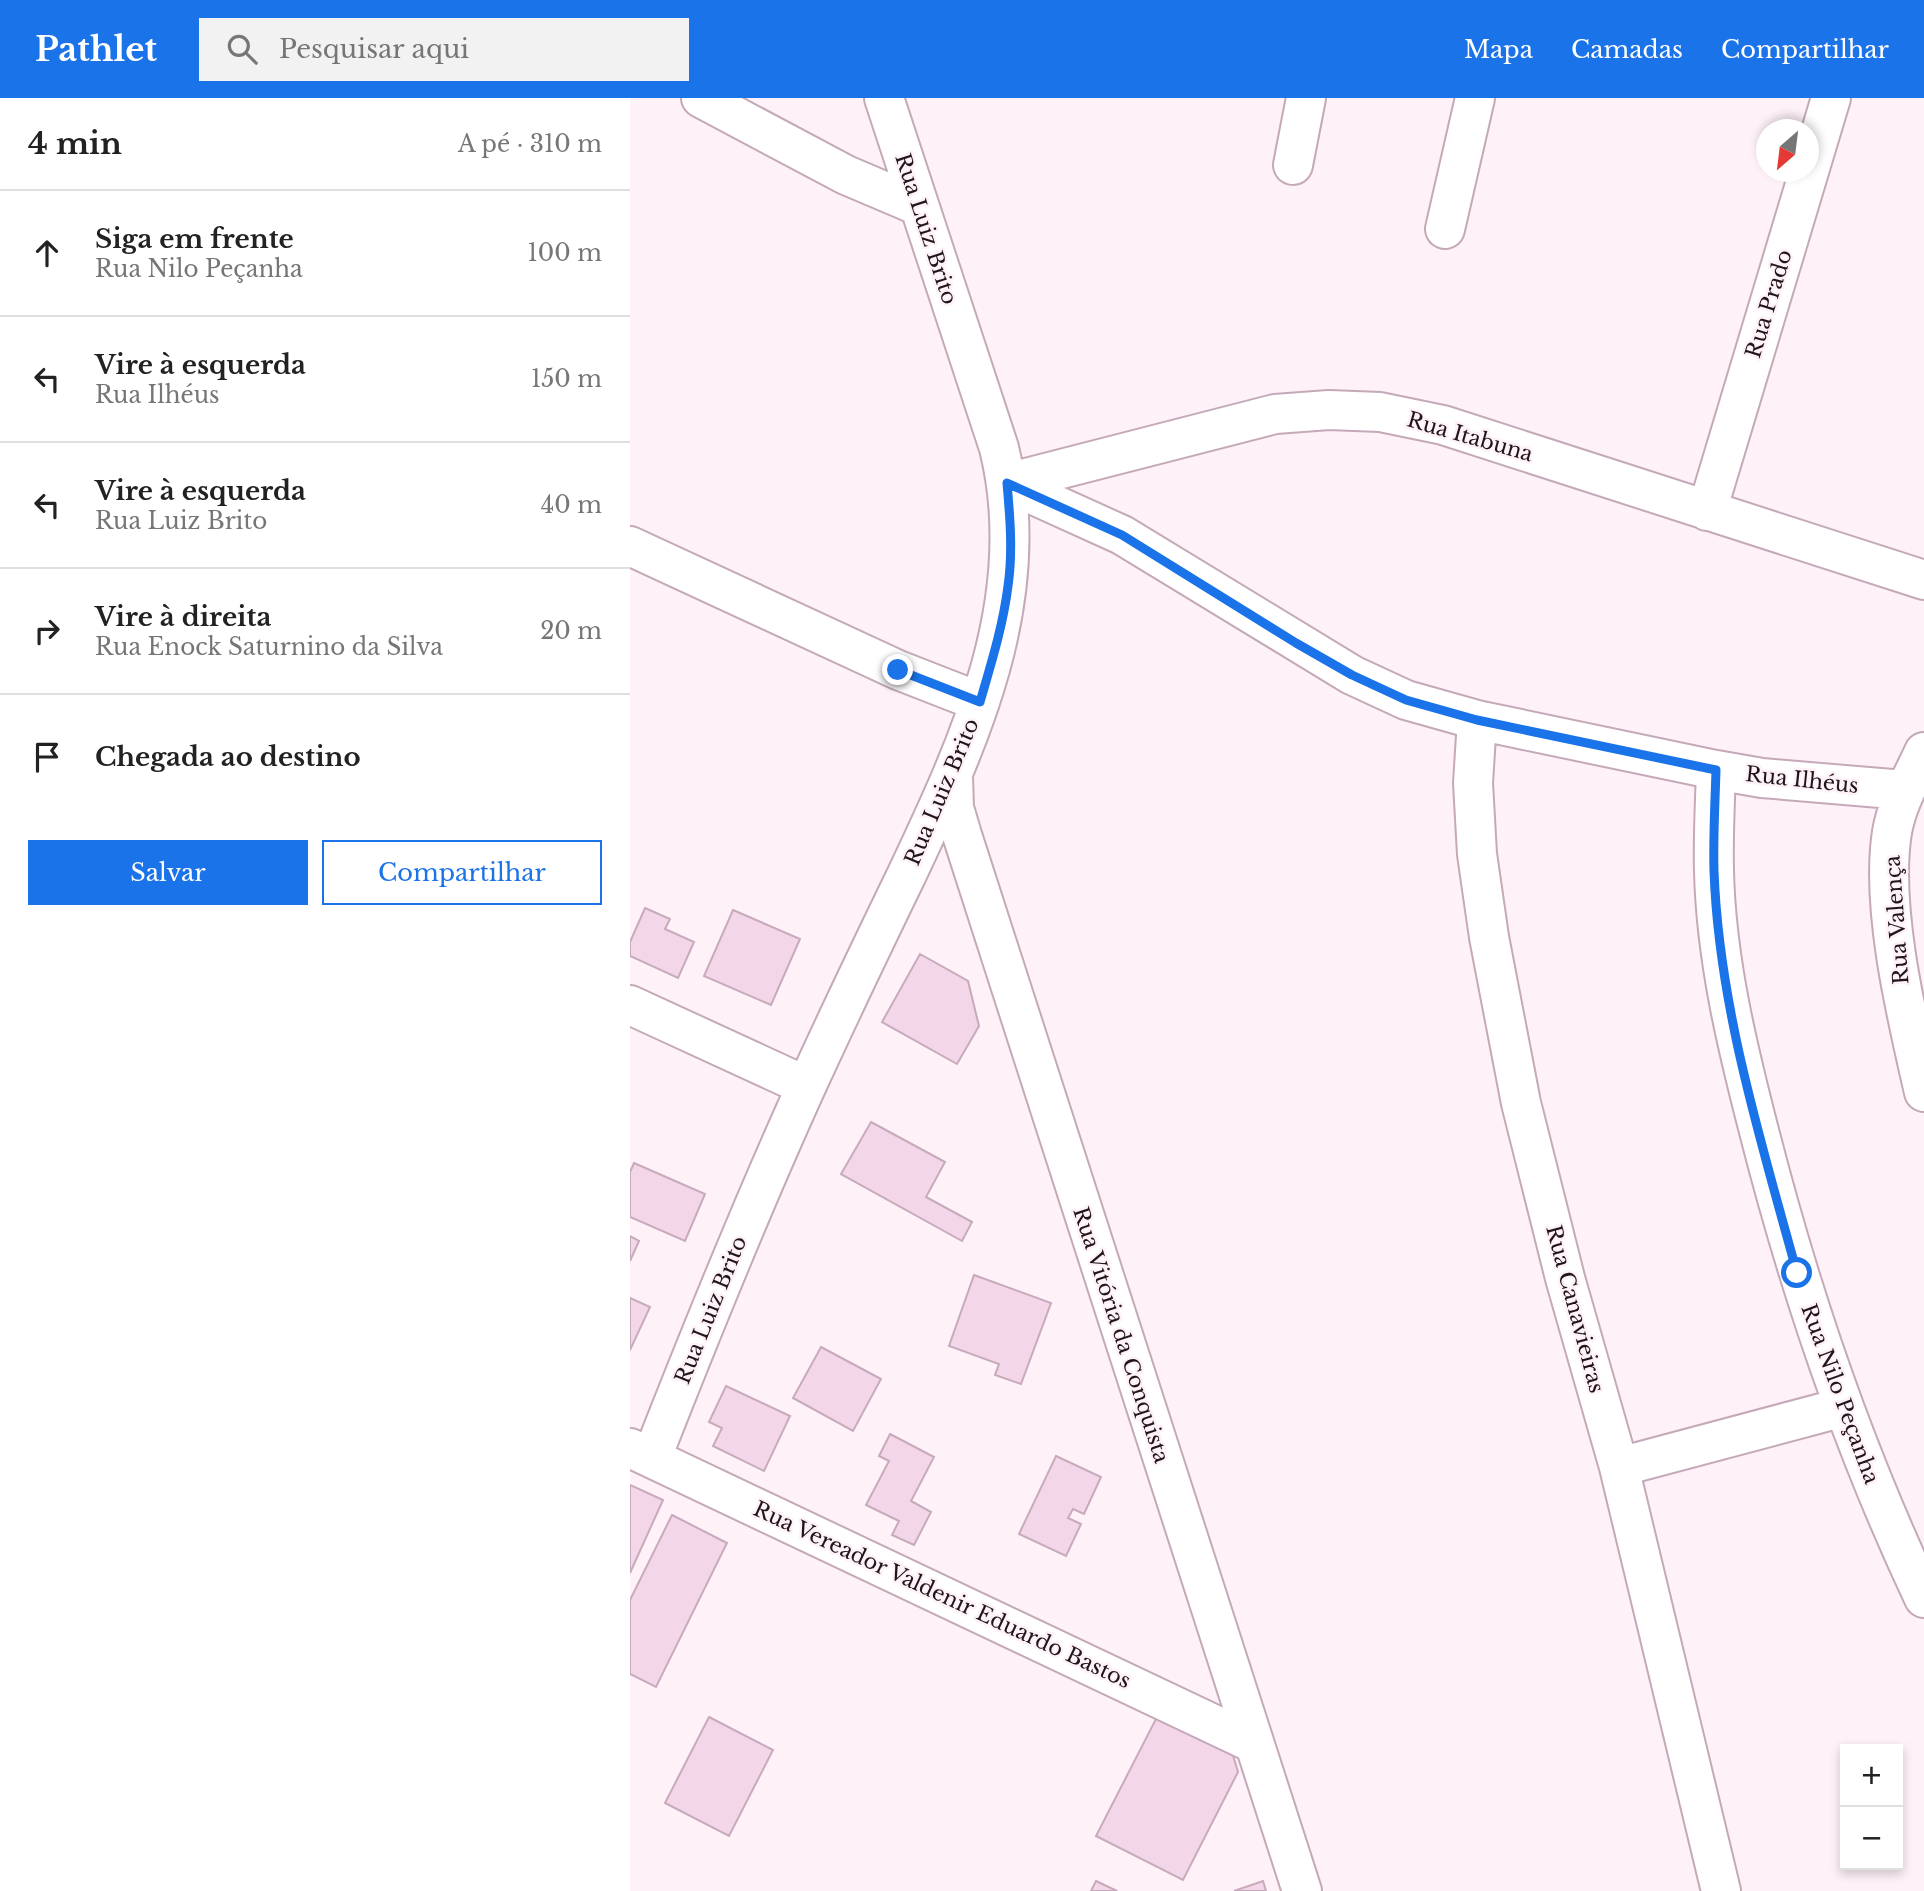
<!DOCTYPE html>
<html lang="pt">
<meta charset="utf-8">
<style>
body{margin:0;font-family:"Libre Baskerville",serif;background:#f2f2f2;color:#222}
.controls{position:absolute;right:21px;bottom:21px;display:grid;overflow:hidden;border-radius:0px;box-shadow:0 4px 10px #0003}
.controls button{width:63px;height:63px;display:grid;place-items:center;padding:0;border:0;border-bottom:2px solid #e0e0e0;background:#fff;color:#222;font:35px sans-serif}
.compass{position:absolute;left:1126px;top:21px;width:63px;height:63px;border-radius:50%;background:#fff;box-shadow:0 4px 10px #0003;rotate:208deg}
.stop{position:absolute;width:21px;height:21px;margin:-16px;border:5px solid #1a73e8;border-radius:50%;background:#fff}
.stop.end{background:#1a73e8;border-color:#fff;box-shadow:0 2px 7px #0008}
.list{margin:0;padding:0;list-style:none}
h2{display:flex;justify-content:space-between;align-items:center;height:91px;margin:0;padding:0 28px;font-size:30px}
h2 small{font-size:23px;font-weight:400;color:#767676}
.list li{display:grid;grid-template-columns:46px 1fr auto;gap:21px;align-items:center;box-sizing:border-box;height:126px;padding:0 28px;border-top:2px solid #e0e0e0}
.list b{display:block;font-size:26px;white-space:nowrap}
.list p{margin:0;font-size:23px;white-space:nowrap;color:#767676}
.list em{font-size:23px;font-style:normal;color:#767676}
.actions{display:flex;gap:14px;padding:21px 28px}
.actions a{flex:1;padding:16px 0;border:2px solid #1a73e8;border-radius:0px;text-align:center;font-size:24px;color:#1a73e8}
.actions .main{background:#1a73e8;color:#fff}
.icon{flex:none;width:38px;height:38px;fill:none;stroke:currentColor;stroke-width:2;stroke-linecap:round;stroke-linejoin:round}
.map{position:relative;flex:none;width:1294px;height:1793px;overflow:hidden}
header{display:flex;align-items:center;gap:42px;box-sizing:border-box;height:98px;padding:0 35px;background:#1a73e8;color:#fff}
header strong{font-size:33px}
nav{display:flex;gap:38px;margin-inline-start:auto;font-size:24px}
.search{width:490px;height:63px;background:#f2f2f2;display:flex;align-items:center;gap:18px;box-sizing:border-box;padding:0 24px;border-radius:0px;color:#767676;font-size:26px}
main{display:flex}
aside{flex:1;background:#fff}
.map>svg:first-child{display:block}
</style>
<header>
<strong>Pathlet</strong>
<div class="search"><svg class="icon" aria-label="search" viewBox="0 0 24 24"><circle cx="10" cy="10" r="6"/><path d="M15 15l6 6"/></svg>Pesquisar aqui</div>
<nav><a>Mapa</a><a>Camadas</a><a>Compartilhar</a></nav>
</header>
<main>
<aside>
<h2>4 min<small>A pé · 310 m</small></h2>
<ul class="list">
<li><svg class="icon" aria-label="ahead" viewBox="0 0 24 24"><path d="M12 20V5M6 11l6-6 6 6"/></svg><div><b>Siga em frente</b><p>Rua Nilo Peçanha</p></div><em>100 m</em></li>
<li><svg class="icon" aria-label="left" viewBox="0 0 24 24"><path d="M17 20v-9H6M10 6l-5 5 5 5"/></svg><div><b>Vire à esquerda</b><p>Rua Ilhéus</p></div><em>150 m</em></li>
<li><svg class="icon" aria-label="left" viewBox="0 0 24 24"><path d="M17 20v-9H6M10 6l-5 5 5 5"/></svg><div><b>Vire à esquerda</b><p>Rua Luiz Brito</p></div><em>40 m</em></li>
<li><svg class="icon" aria-label="right" viewBox="0 0 24 24"><path d="M7 20v-9h11M14 6l5 5-5 5"/></svg><div><b>Vire à direita</b><p>Rua Enock Saturnino da Silva</p></div><em>20 m</em></li>
<li><svg class="icon" aria-label="arrive" viewBox="0 0 24 24"><path d="M6 21V4h12l-3 4 3 4H6"/></svg><div><b>Chegada ao destino</b></div></li>
</ul>
<div class="actions"><a class="main">Salvar</a><a>Compartilhar</a></div>
</aside>
<div class="map">
<svg width="1294" height="1793" viewBox="0 0 1294 1793">
<rect width="100%" height="100%" fill="#fef1f8"/>
<!-- building -->
<path fill="#f3d6e7" stroke="#c7aabb" stroke-width="2" d="M 15,810 L 40,821 L 35,831 L 64,844 L 48,880 L 0,858 L 0,844 Z
M 103,812 L 170,841 L 141,907 L 74,878 Z
M 290,856 L 338,883 L 349,928 L 327,966 L 252,924 Z
M 241,1024 L 315,1064 L 296,1099 L 342,1124 L 332,1143 L 211,1076 Z
M 4,1065 L 75,1096 L 55,1143 L 0,1119 L 0,1074 Z
M 0,1138 L 9,1143 L 0,1163 Z
M 344,1177 L 421,1205 L 391,1286 L 365,1277 L 369,1266 L 319,1248 Z
M 0,1200 L 20,1209 L 0,1252 Z
M 191,1249 L 251,1281 L 223,1333 L 163,1300 Z
M 96,1288 L 160,1318 L 134,1373 L 83,1348 L 92,1330 L 79,1324 Z
M 260,1336 L 304,1359 L 281,1403 L 301,1414 L 284,1447 L 262,1437 L 269,1423 L 236,1407 L 259,1363 L 249,1358 Z
M 426,1358 L 471,1379 L 454,1416 L 443,1411 L 438,1420 L 451,1426 L 436,1458 L 389,1436 Z
M 0,1387 L 33,1402 L 0,1475 Z
M 42,1417 L 97,1445 L 26,1589 L 0,1576 L 0,1502 Z
M 528,1617 L 602,1654 L 608,1674 L 553,1782 L 466,1738 Z
M 79,1619 L 143,1652 L 99,1738 L 35,1705 Z
M 466,1783 L 487,1793 L 461,1793 Z
M 633,1783 L 636,1793 L 604,1793 Z"/>
<g fill="none" stroke-linecap="round" stroke-linejoin="round">
<!-- minor casing -->
<g stroke="#c5a9b9" stroke-width="42">
<path id="minor" d="M 71,0 L 216,77 L 289,108
M 663,67 L 676,0
M 815,131 L 845,0
M 377,385 L 492,437 L 722,577 L 776,602 L 847,622 L 1086,672 L 1132,680 L 1274,692
M 377,385 L 645,316 L 699,312 L 750,314 L 813,327 L 1294,482
M 1077,413 L 1201,0
M 0,448 L 268,572 L 350,604
M 847,622 L 843,685 L 847,756 L 859,839 L 891,1005 L 935,1180 L 989,1369 L 1091,1793
M 1294,654 C 1282,680 1267,705 1262,734 C 1250,809 1277,920 1294,994
M 1086,672 C 1085,706 1083,739 1084,773 C 1086,861 1107,948 1129,1033 C 1170,1194 1223,1350 1294,1500
M 323,678 L 324,710 L 332,737 L 672,1793
M 0,907 L 176,988
M 0,1350 L 623,1645
M 22,1359 C 71,1234 121,1110 177,987 C 209,917 243,846 277,776 C 340,643 406,500 369,350 L 254,0
M 989,1369 L 1214,1309"/>
</g>
<!-- minor -->
<use href="#minor" stroke="#fff" stroke-width="38"/>
</g>
<g fill="none" stroke-linecap="round" stroke-linejoin="round">
<!-- route -->
<path stroke="#1a73e8" stroke-width="9" d="M 268,572 L 350,604 C 361,566 373,528 378,488 C 383,454 380,419 377,385 L 492,437 L 666,545 L 722,577 L 776,602 L 847,622 L 1086,672 C 1085,706 1083,740 1084,773 C 1089,910 1131,1043 1167,1175"/>
</g>
<g text-anchor="middle" dominant-baseline="central" stroke-width="5" stroke-linejoin="round" paint-order="stroke">
<!-- street labels -->
<g font-size="21" fill="#1f151b" stroke="#fef1f8">
<text transform="translate(296 131) rotate(72)">Rua Luiz Brito</text>
<text transform="translate(1139 206) rotate(-73)">Rua Prado</text>
<text transform="translate(840 339) rotate(16)">Rua Itabuna</text>
<text transform="translate(1172 682) rotate(6)">Rua Ilhéus</text>
<text transform="translate(312 694) rotate(-67)">Rua Luiz Brito</text>
<text transform="translate(1267 822) rotate(-94)">Rua Valença</text>
<text transform="translate(945 1211) rotate(75)">Rua Canavieiras</text>
<text transform="translate(81 1212) rotate(-68)">Rua Luiz Brito</text>
<text transform="translate(491 1237) rotate(72)">Rua Vitória da Conquista</text>
<text transform="translate(1210 1296) rotate(70)">Rua Nilo Peçanha</text>
<text transform="translate(312 1497) rotate(25)">Rua Vereador Valdenir Eduardo Bastos</text>
</g>
</g>
</svg>
<div class="controls">
<button>+</button>
<button>−</button>
</div>
<svg class="compass" viewBox="-18 -18 36 36"><path d="M0-13l5 13h-10z" fill="#e53935"/><path d="M0 13l5-13h-10z" fill="#767676"/></svg>
<div class="stop" style="left:1167px;top:1175px"></div>
<div class="stop end" style="left:268px;top:572px"></div>
</div>
</main>
